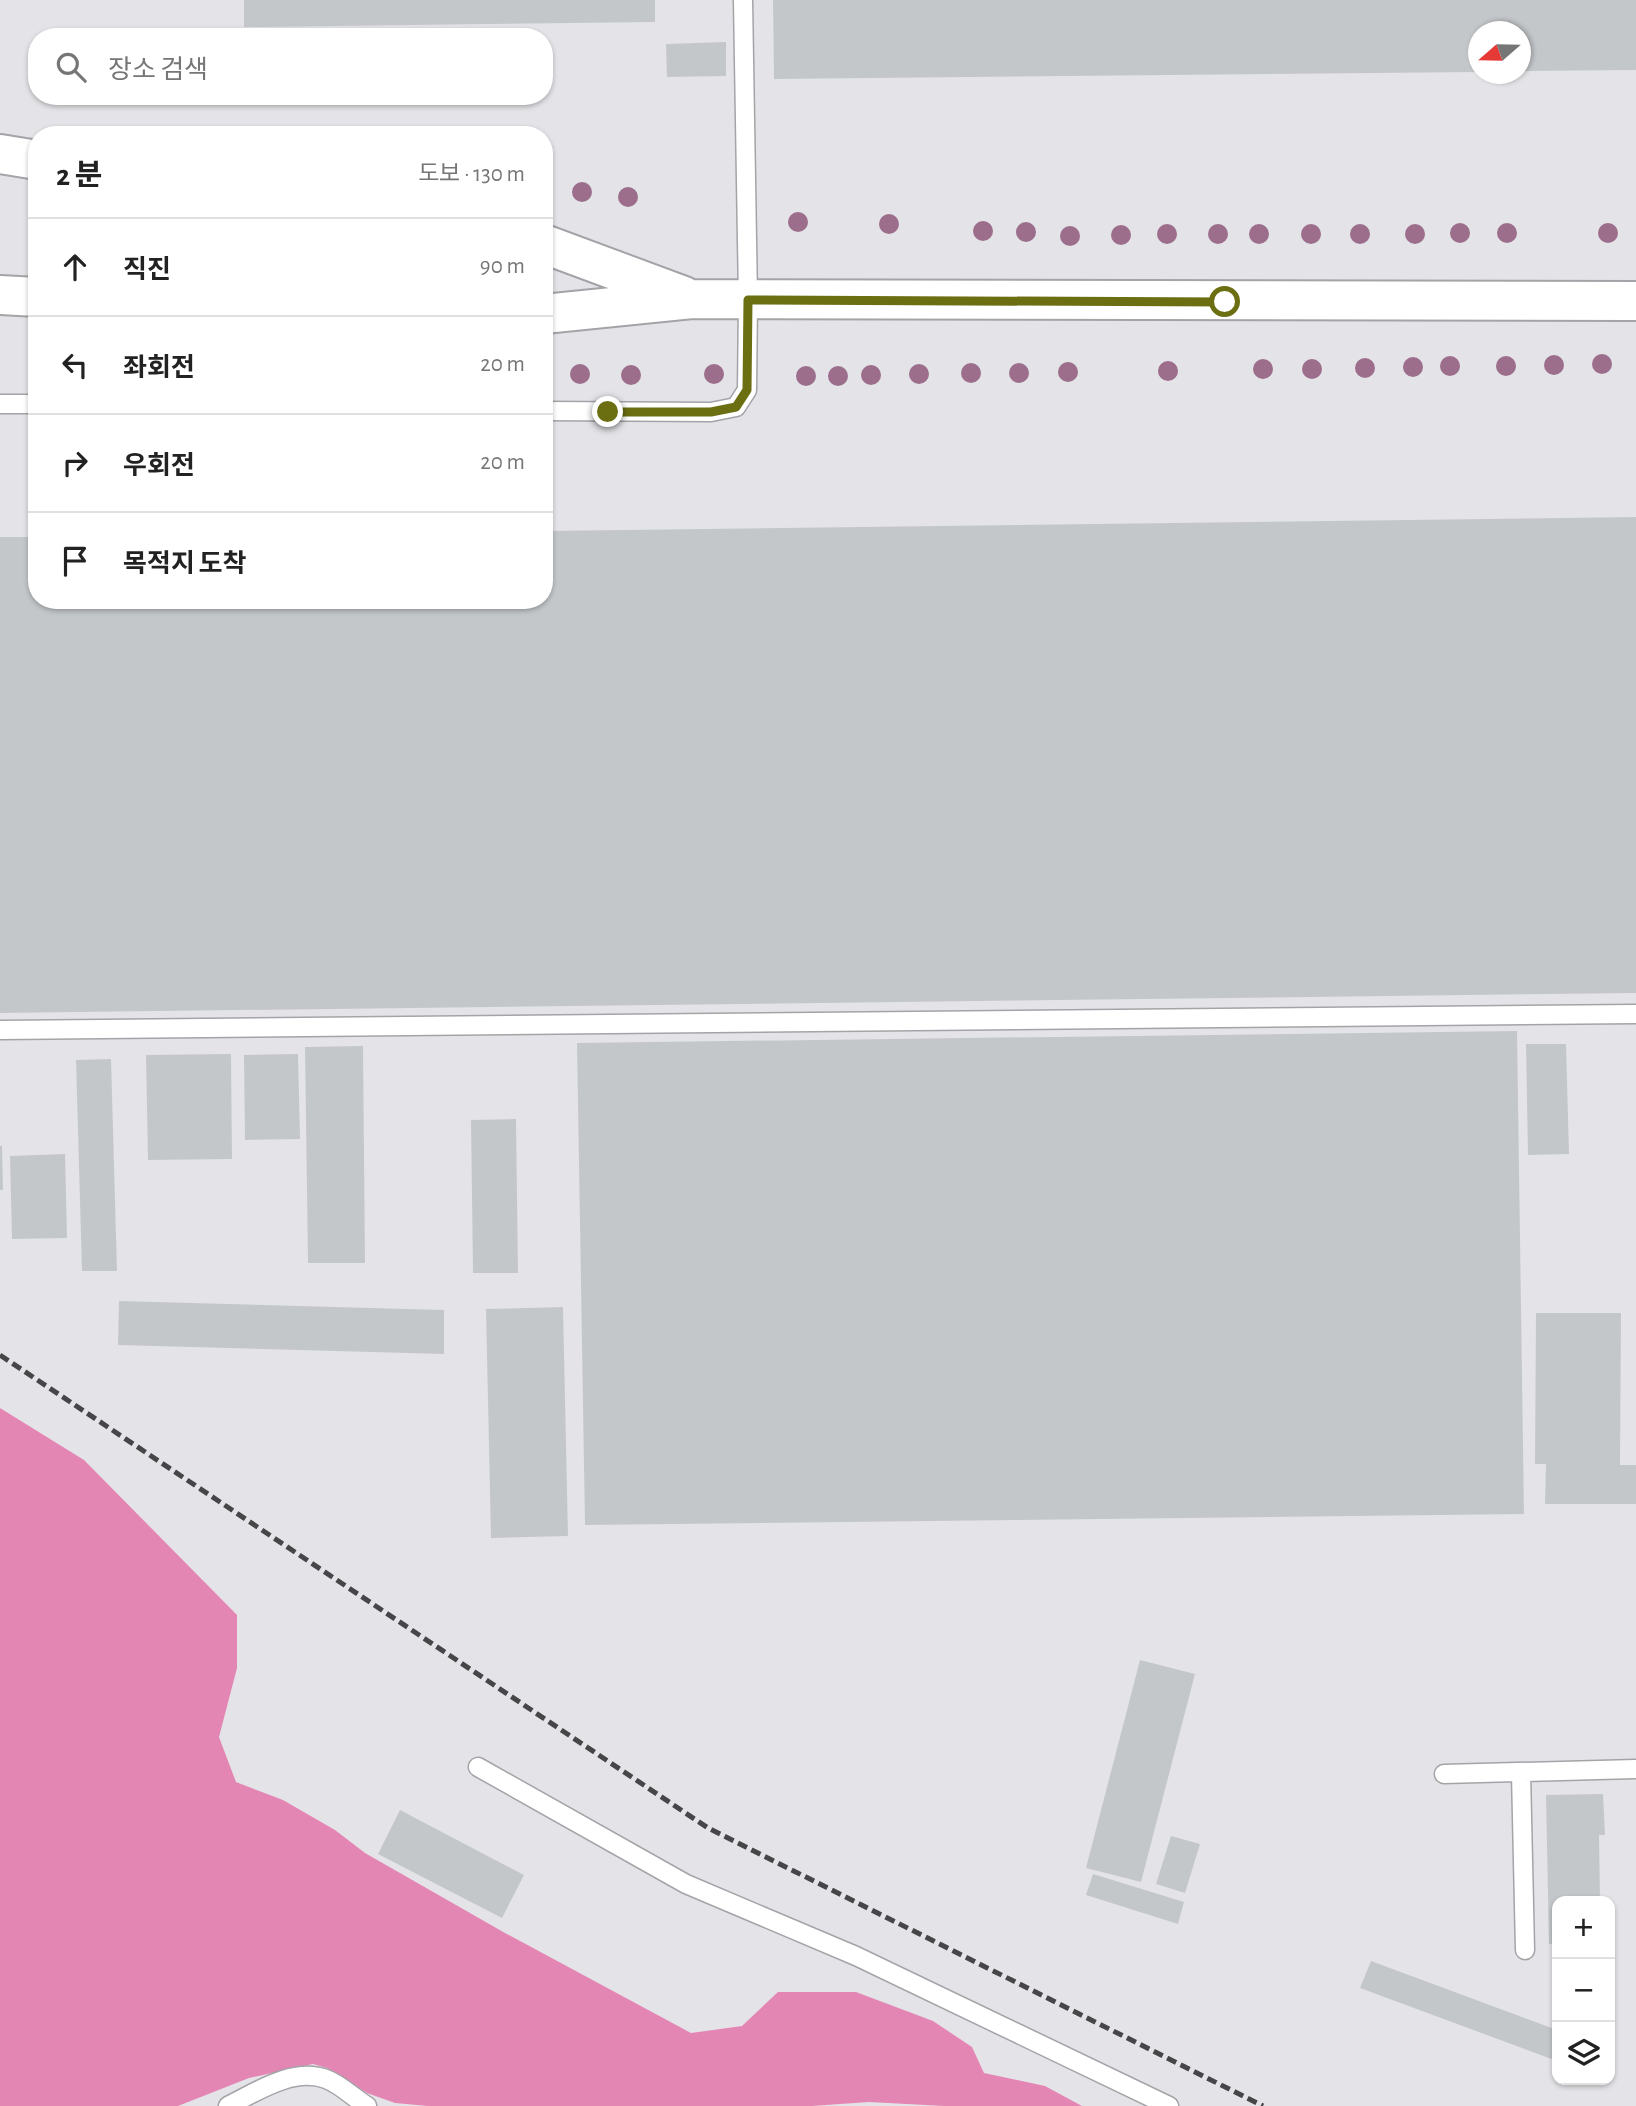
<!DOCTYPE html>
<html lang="ko">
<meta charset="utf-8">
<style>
body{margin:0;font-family:"Alegreya Sans","Noto Sans KR",sans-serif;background:#f2f2f2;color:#222}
.controls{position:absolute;right:21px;bottom:21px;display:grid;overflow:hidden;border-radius:14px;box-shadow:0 2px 5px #0004}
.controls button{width:63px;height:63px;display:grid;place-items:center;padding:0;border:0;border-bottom:2px solid #e0e0e0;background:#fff;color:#222;font:35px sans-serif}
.compass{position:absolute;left:1468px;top:21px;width:63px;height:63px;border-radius:50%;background:#fff;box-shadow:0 2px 5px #0004;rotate:250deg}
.stop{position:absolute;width:21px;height:21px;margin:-16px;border:5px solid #6c6e12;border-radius:50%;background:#fff}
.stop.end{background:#6c6e12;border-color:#fff;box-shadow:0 2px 7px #0008}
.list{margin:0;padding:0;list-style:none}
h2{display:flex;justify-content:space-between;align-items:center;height:91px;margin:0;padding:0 28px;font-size:30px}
h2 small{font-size:23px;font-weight:400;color:#767676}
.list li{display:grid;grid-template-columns:46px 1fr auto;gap:21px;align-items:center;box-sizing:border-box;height:98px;padding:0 28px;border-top:2px solid #e0e0e0}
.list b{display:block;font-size:26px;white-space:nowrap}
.list em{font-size:23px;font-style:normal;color:#767676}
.icon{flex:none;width:38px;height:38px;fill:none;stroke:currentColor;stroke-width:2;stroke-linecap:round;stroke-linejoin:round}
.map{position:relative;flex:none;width:1636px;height:2106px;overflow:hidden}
.search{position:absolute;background:#fff;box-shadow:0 2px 5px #0004;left:28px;top:28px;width:525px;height:77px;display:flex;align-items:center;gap:18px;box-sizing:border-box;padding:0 24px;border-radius:28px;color:#767676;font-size:26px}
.panel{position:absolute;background:#fff;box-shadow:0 2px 5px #0004;left:28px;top:126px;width:525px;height:483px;border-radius:28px}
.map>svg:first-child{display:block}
</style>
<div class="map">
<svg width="1636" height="2106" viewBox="0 0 1636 2106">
<rect width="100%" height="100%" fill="#e4e4e8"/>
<!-- forest -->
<path fill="#e486b4" d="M 0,1408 L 84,1460 L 237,1615 L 237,1668 L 219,1737 L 236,1782 L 283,1800 L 335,1830 L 365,1853 L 505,1933 L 691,2033 L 742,2026 L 778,1992 L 856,1992 L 933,2021 L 972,2047 L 984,2073 L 1045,2086 L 1082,2106 L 944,2106 L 869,2102 L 812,2106 L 428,2106 L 395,2103 L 367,2093 L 327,2068 L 313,2064 L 249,2078 L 178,2106 L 0,2106 Z"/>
<!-- building -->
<path fill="#c4c7ca" d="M 244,0 L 655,0 L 655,22 L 244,27 Z
M 773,0 L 1636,0 L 1636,70 L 1520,71 L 1520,32 L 1478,32 L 1478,72 L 774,79 Z
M 726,42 L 726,76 L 667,77 L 666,44 Z
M 1636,517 L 1636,993 L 0,1013 L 0,537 L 37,537 L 37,600 L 544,600 L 544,531 Z
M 1517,1031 L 1524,1514 L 585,1525 L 577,1043 Z
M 1526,1044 L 1566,1044 L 1569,1154 L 1528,1155 Z
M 363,1046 L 365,1263 L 308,1263 L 305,1047 Z
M 231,1054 L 232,1159 L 148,1160 L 146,1055 Z
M 298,1054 L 300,1139 L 245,1140 L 244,1055 Z
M 111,1059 L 117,1271 L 82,1271 L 76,1060 Z
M 516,1119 L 518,1273 L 473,1273 L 471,1120 Z
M 0,1146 L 2,1146 L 3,1190 L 0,1190 Z
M 65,1154 L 67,1238 L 12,1239 L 10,1156 Z
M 119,1301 L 444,1310 L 444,1354 L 118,1345 Z
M 563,1307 L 568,1536 L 491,1538 L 486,1309 Z
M 1536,1313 L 1621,1313 L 1620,1465 L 1636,1465 L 1636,1504 L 1545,1504 L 1546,1464 L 1535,1464 Z
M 1140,1660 L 1195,1674 L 1141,1882 L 1086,1868 Z
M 1603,1794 L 1605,1835 L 1599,1835 L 1600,1901 L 1557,1901 L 1557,1944 L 1549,1944 L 1546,1795 Z
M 400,1810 L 524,1875 L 502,1918 L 378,1854 Z
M 1171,1836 L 1200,1844 L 1185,1893 L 1156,1884 Z
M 1093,1874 L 1184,1902 L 1178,1924 L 1086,1895 Z
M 1371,1961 L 1557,2030 L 1557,2061 L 1360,1988 Z"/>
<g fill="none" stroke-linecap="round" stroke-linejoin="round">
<!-- lane casing -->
<g stroke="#a4a4a8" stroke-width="21">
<path id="lane" d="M 0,404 L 37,404
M 544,411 L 711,412 L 736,407 L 747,390 L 748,300 L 743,0
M 0,1030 L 1636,1014
M 478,1767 L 686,1884 L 856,1956 L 1169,2106
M 1521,1773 L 1525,1950
M 1444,1774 L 1636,1769
M 228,2106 C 256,2092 293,2067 326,2079 C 340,2084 354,2098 367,2106"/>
</g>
<!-- primary casing -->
<g stroke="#a4a4a8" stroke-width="42">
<path id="primary" d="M 0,154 L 37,160
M 544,244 L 684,296
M 0,295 L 37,297
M 544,314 L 692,299 L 1636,301"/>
</g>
<!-- lane -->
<use href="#lane" stroke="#fff" stroke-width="18"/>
<!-- primary -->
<use href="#primary" stroke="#fff" stroke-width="38"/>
<!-- rail -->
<path stroke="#464648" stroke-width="5" stroke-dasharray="10 5" stroke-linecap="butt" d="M 0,1355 L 708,1828 L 1263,2106"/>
</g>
<!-- trees -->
<g fill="#9c6e8b">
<circle cx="582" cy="192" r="10"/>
<circle cx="628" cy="197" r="10"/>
<circle cx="798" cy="222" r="10"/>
<circle cx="889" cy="224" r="10"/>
<circle cx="983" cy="231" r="10"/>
<circle cx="1026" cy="232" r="10"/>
<circle cx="1460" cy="233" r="10"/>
<circle cx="1507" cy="233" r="10"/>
<circle cx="1608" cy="233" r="10"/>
<circle cx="1167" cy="234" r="10"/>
<circle cx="1218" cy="234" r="10"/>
<circle cx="1259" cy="234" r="10"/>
<circle cx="1311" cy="234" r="10"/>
<circle cx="1360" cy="234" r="10"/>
<circle cx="1415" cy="234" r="10"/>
<circle cx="1121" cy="235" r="10"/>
<circle cx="1070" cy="236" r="10"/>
<circle cx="1602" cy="364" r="10"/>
<circle cx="1554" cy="365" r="10"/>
<circle cx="1450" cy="366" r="10"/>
<circle cx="1506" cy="366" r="10"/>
<circle cx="1413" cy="367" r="10"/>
<circle cx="1365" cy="368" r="10"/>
<circle cx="1263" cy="369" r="10"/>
<circle cx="1312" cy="369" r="10"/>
<circle cx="1168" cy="371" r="10"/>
<circle cx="1068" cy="372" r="10"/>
<circle cx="971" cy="373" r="10"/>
<circle cx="1019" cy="373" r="10"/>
<circle cx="580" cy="374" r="10"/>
<circle cx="714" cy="374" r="10"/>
<circle cx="919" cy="374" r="10"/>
<circle cx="631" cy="375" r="10"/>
<circle cx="871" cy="375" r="10"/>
<circle cx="806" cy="376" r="10"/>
<circle cx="838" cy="376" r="10"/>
</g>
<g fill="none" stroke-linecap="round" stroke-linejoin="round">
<!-- route -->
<path stroke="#6c6e12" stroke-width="9" d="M 608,412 L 711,412 L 736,407 L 747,390 L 748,300 L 1225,302"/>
</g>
</svg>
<div class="controls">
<button>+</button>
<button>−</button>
<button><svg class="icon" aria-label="layers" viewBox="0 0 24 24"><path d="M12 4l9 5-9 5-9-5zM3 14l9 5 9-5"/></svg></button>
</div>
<svg class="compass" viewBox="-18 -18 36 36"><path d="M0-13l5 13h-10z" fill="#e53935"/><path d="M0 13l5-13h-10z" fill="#767676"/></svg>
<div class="stop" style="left:1225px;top:302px"></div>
<div class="stop end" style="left:608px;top:412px"></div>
<div class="search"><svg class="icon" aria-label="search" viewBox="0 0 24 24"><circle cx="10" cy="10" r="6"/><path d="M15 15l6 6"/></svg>장소 검색</div>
<section class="panel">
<h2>2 분<small>도보 · 130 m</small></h2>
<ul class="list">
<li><svg class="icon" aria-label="ahead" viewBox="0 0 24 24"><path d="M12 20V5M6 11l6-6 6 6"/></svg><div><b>직진</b></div><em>90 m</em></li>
<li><svg class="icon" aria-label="left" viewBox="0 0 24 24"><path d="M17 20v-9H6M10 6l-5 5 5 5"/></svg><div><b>좌회전</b></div><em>20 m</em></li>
<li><svg class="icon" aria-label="right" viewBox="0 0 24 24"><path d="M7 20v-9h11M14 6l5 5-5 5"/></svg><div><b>우회전</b></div><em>20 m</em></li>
<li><svg class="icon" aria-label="arrive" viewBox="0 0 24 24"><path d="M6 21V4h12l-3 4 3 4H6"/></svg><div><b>목적지 도착</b></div></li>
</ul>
</section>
</div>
